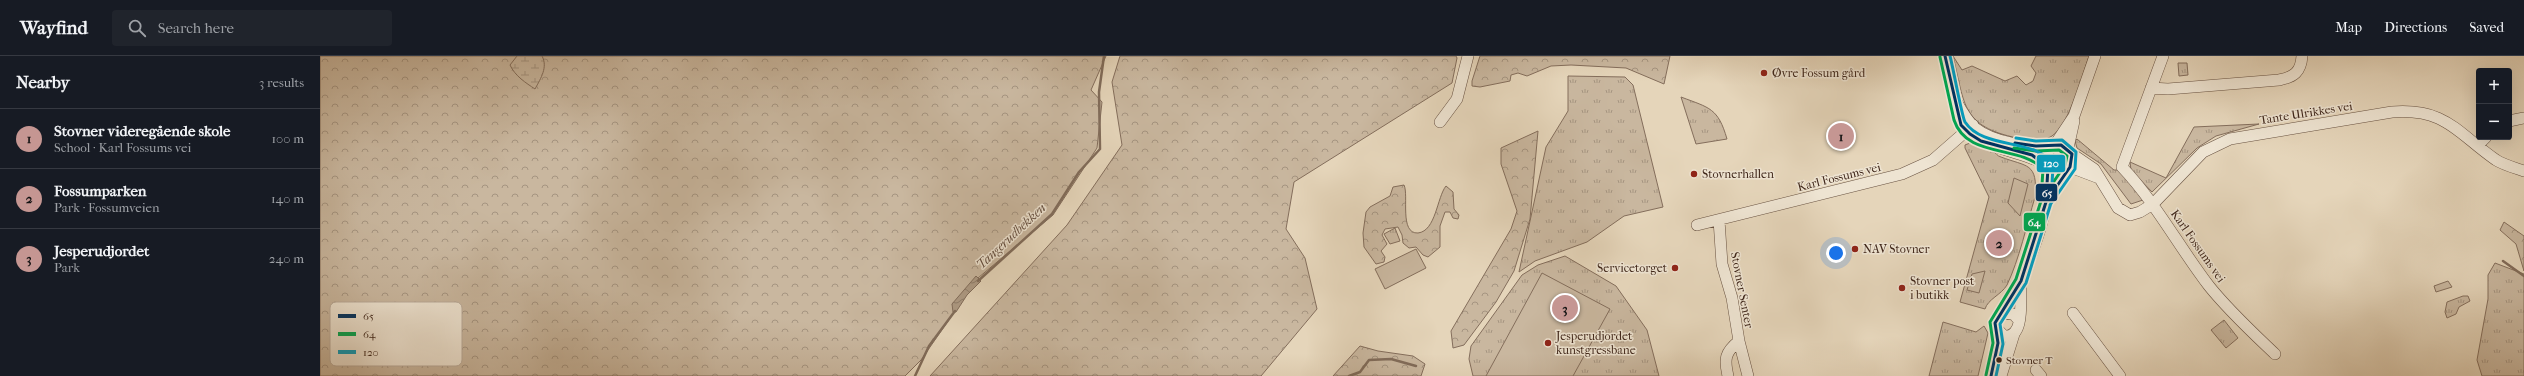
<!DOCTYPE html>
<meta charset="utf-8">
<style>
body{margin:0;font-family:"IM FELL French Canon",serif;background:#20242c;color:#f1f3f6}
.controls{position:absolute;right:12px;top:12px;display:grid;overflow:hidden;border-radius:4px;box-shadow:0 4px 16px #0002}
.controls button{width:36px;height:36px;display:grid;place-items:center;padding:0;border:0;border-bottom:1px solid #363941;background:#171b24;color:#f1f3f6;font:20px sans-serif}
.you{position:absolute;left:1516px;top:197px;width:14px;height:14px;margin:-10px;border:3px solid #fff;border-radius:50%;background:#1a73e8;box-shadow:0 0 0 6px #1a73e833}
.badge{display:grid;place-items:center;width:26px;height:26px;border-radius:50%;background:#c59692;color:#111;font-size:13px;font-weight:700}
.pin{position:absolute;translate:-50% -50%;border:2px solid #fff;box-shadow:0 1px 4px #0006}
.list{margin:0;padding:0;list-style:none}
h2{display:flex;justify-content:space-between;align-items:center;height:52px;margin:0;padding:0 16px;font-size:17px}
h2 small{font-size:13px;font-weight:400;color:#9ea1a6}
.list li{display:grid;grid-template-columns:26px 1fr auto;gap:12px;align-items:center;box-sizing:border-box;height:60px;padding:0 16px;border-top:1px solid #363941}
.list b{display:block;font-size:15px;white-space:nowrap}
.list p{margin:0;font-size:13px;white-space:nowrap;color:#9ea1a6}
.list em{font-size:13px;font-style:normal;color:#9ea1a6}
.icon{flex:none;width:22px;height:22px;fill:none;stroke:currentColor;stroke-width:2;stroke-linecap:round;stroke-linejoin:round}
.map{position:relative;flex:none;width:2204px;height:320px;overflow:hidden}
header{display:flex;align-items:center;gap:24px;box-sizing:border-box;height:56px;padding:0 20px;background:#171b24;border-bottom:1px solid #363941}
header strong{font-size:19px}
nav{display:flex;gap:22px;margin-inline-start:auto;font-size:14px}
.search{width:280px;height:36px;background:#20242c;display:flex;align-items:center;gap:10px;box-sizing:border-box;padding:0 14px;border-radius:4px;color:#9ea1a6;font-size:15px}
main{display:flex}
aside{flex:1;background:#171b24}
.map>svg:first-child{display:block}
</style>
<header>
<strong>Wayfind</strong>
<div class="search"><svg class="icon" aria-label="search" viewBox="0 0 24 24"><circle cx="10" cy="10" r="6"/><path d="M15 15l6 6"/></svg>Search here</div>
<nav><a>Map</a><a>Directions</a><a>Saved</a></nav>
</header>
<main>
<aside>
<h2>Nearby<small>3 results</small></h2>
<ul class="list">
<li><span class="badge">1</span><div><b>Stovner videregående skole</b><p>School · Karl Fossums vei</p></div><em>100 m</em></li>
<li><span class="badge">2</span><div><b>Fossumparken</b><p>Park · Fossumveien</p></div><em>140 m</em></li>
<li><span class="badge">3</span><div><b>Jesperudjordet</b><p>Park</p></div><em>240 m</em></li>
</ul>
</aside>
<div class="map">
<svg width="2204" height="320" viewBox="0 0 2204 320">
<defs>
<pattern id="grass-tufts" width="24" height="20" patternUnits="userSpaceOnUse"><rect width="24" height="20" fill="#c9b79f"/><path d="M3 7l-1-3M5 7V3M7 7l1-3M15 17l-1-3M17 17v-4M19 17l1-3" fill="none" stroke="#a59581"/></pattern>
<pattern id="forest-crowns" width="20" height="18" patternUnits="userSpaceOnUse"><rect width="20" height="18" fill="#c9b79f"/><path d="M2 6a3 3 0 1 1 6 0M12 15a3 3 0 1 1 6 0" fill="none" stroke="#a59581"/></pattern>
<pattern id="wetland-marsh" width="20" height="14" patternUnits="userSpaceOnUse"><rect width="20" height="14" fill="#c9b79f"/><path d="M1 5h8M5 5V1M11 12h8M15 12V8" fill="none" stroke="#a59581"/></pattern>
<pattern id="water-waves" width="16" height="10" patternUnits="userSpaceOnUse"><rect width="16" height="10" fill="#ad9a84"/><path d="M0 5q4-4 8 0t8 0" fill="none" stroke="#8e7d6b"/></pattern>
</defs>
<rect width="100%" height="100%" fill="#e5d5ba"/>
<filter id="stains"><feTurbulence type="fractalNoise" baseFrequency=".005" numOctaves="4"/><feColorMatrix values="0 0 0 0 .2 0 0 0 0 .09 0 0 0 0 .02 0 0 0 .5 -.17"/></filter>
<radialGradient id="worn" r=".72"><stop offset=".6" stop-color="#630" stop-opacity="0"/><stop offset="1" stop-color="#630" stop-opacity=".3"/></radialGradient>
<!-- grass -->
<path fill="url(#grass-tufts)" stroke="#846e5c" d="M 1633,0 L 1642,14 L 1652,10 L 1685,25 L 1697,20 L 1706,29 L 1713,25 L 1716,17 L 1711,10 L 1716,0 L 1769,0 C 1762,20 1750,67 1732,80 C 1721,87 1709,85 1697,82 C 1642,70 1645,50 1633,0 Z
M 1858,7 L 1867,7 L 1868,19 L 1859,20 Z
M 1248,20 L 1305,21 L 1313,29 L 1343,151 L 1304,160 L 1267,186 L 1215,205 L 1199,216 L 1226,91 L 1248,55 Z
M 1361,41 C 1390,52 1398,52 1407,83 L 1376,88 Z
M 1939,68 L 1896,80 L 1877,92 L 1832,136 L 1811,114 L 1810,106 L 1846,122 L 1874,71 Z
M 1757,83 L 1794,114 L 1798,114 L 1821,138 L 1823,144 L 1811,148 L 1781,108 L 1757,92 L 1755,85 Z
M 1650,87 C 1657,90 1667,92 1674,96 C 1676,97 1677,100 1681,101 C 1707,111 1718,106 1715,141 C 1707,168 1699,204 1687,229 C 1681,239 1668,243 1665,253 L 1640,246 L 1669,141 L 1645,92 L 1645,89 Z
M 1075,172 L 1080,185 L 1070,188 L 1064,178 Z
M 1245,200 L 1296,230 L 1327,274 L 1339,320 L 1153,320 L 1149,303 L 1151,290 L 1202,219 L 1218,209 Z
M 2175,207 L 2204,218 L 2204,320 L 2162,320 L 2157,304 L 2168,243 L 2168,219 Z
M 2128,225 L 2132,231 L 2116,236 L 2114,230 Z
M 2143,240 L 2148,240 L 2150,245 L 2139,251 L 2136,258 L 2127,262 L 2125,256 L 2127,246 Z
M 1904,264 L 1918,282 L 1906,292 L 1891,274 Z
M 1623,266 L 1656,276 L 1664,270 L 1668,277 L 1658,320 L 1609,320 Z"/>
<!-- forest -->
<path fill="url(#forest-crowns)" stroke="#846e5c" d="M 0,0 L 786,0 L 771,34 L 782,46 L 777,92 L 733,159 L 658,222 L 601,304 L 585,320 L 0,320 Z
M 800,0 L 1136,0 L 1137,2 L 1132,27 L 974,126 L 966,173 L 985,202 L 997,253 L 941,320 L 610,320 L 747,169 L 802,89 L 792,26 Z
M 1160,0 L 1350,0 L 1344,28 L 1306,12 L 1251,9 L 1231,10 L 1207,20 L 1198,17 L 1191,19 L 1190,25 L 1160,31 L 1152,30 L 1152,25 Z
M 1218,75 L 1210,163 L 1194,215 L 1176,246 L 1144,289 L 1133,292 L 1131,275 L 1191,173 L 1197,155 L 1181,108 L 1181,92 Z
M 1084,129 C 1089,139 1079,178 1098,177 C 1116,175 1117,141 1126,130 L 1133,136 L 1134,153 L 1139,159 L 1138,163 L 1133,162 L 1130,156 L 1125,156 L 1120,170 L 1120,191 L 1108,201 L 1103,199 L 1096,191 L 1089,192 L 1083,187 L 1082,179 L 1078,171 L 1065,173 L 1062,179 L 1067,188 L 1061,195 L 1065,201 L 1064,206 L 1056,208 L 1044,191 L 1043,177 L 1046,156 L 1050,151 L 1070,140 L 1073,131 Z
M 2184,166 L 2204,180 L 2204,215 L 2196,188 L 2180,174 Z
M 1040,290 L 1058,295 L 1093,300 L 1105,308 L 1101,320 L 1013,320 Z"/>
<!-- wetland -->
<path fill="url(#wetland-marsh)" stroke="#846e5c" d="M 197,0 L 222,0 C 228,11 221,22 215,33 C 206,27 195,20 190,9 Z"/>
<!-- garden -->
<path fill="#c9b79f" stroke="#846e5c" d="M 1694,122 L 1708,128 L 1700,160 L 1688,147 Z
M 1096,193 L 1106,212 L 1065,233 L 1055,213 Z
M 1665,215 L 1659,237 L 1647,234 L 1652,218 Z
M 1222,217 L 1290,253 L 1253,320 L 1166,320 Z"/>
<!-- water -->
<path fill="url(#water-waves)" stroke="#816c5a" d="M 656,220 L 661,225 L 647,239 L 636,256 L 633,256 L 632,248 Z"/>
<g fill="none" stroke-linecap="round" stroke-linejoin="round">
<!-- stream -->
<path stroke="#816c5a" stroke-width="2.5" d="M 2183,205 L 2204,220
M 658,225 L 732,158 L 759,116 L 780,93 L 779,36 L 784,0
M 595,320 L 609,290 L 635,255
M 1029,320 L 1040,316 L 1049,304 L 1071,303 L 1096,310"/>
<!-- minor casing -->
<g stroke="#685242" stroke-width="12">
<path id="minor" d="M 1625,0 C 1629,15 1633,30 1636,45 C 1637,51 1636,57 1638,63 C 1648,90 1701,95 1726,108
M 1843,0 L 1802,111 C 1836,147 1859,191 1889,230 C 1909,255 1932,276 1955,298
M 1831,32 L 1848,33 L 1959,24 C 1974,21 1981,16 1982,0
M 1637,47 C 1642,56 1647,65 1655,72 C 1674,87 1708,91 1732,91
M 2189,65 L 2204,62
M 1120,66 L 1137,43 L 1148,0
M 2158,89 L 2166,81
M 1734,90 L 1754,60 L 1775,0
M 1748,92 L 1754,65
M 1752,98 L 1774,113 L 1798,152 L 1810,159 L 1820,156 L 1833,148 L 1883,96 L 1910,83 L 2072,56 C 2126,52 2136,76 2176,104 C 2184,109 2195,112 2204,115
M 1750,111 L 1779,122
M 1726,146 L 1753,104 L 1748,92 C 1739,87 1731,89 1726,98 L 1726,110 L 1734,116 L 1745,115
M 1399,164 L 1402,208 L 1412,242 L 1419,285 C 1405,296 1404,303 1408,320
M 1377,169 L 1582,118 L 1613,104 L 1653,69
M 1753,257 L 1800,320
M 1682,258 C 1699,234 1723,175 1726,145 C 1727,134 1726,123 1728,111
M 1699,264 L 1693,258 L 1684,257 L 1676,264 L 1676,272 L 1684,280 C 1705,283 1700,245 1701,230
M 1419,285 L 1428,320
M 1716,314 L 1721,320
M 1671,320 L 1677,292 L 1678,276
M 1681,320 L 1694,278"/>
</g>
<!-- minor -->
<use href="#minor" stroke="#eee4d2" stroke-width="11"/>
<!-- bus-1 casing -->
<g stroke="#eee4d2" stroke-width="6">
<path id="bus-1" d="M 1625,0 L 1641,69 L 1650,78 L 1661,85 L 1712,99 L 1728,111 L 1726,146 L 1701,225 L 1675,267 L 1678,287 L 1671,320
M 1695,87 L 1716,90 L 1741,89 L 1752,98 L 1750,111 L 1726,146"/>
</g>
<!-- bus-2 casing -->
<g stroke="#eee4d2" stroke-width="6">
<path id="bus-2" d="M 1620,1 L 1634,64 C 1647,103 1699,88 1723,113 L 1721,145 L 1696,223 L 1670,266 L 1673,287 L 1666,319
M 1694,92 L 1716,95 L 1739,94 L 1747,100 L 1745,109 L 1722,143"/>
</g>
<!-- bus-3 casing -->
<g stroke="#eee4d2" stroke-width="6">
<path id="bus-3" d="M 1630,0 C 1633,11 1642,61 1645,66 C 1664,95 1719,81 1733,110 L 1731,147 L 1706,227 L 1680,268 L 1683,288 L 1676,320
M 1696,82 L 1716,85 L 1742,84 L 1756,96 L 1755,113 L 1730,149"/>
</g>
<!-- bus-1 -->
<use href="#bus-1" stroke="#003260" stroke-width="3"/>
<!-- bus-2 -->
<use href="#bus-2" stroke="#00a651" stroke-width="3"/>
<!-- bus-3 -->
<use href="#bus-3" stroke="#069cbc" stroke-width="3"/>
</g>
<!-- markers -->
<g fill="#8f2418" stroke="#eee4d2" stroke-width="1.5">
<circle cx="1444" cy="17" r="4"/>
<circle cx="1374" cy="118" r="4"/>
<circle cx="1535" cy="193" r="4"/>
<circle cx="1355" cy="212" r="4"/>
<circle cx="1582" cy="232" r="4"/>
<circle cx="1228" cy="287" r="4"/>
</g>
<circle fill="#3f261a" stroke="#eee4d2" stroke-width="1.5" cx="1679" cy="304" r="3.5"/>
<g text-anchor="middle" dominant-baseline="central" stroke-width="3" stroke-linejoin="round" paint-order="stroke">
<!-- bus labels -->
<g font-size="11" fill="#3f261a" stroke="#eee4d2" text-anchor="start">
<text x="1686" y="304">Stovner T</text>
</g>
<!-- poi labels -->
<g font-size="12" fill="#3f261a" stroke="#eee4d2" text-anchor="start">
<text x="1452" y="17">Øvre Fossum gård</text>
<text x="1382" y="118">Stovnerhallen</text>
<text x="1543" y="193">NAV Stovner</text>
<text x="1347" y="212" text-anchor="end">Servicetorget</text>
<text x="1590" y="225">Stovner post<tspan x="1590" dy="14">i butikk</tspan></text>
<text x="1236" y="280">Jesperudjordet<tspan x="1236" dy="14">kunstgressbane</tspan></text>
</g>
<!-- street labels -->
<g font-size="12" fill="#3f261a" stroke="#eee4d2">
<text transform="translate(1986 57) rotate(-9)">Tante Ulrikkes vei</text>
<text transform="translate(1519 121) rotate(-14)">Karl Fossums vei</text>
<text transform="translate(1878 190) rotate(55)">Karl Fossums vei</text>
<text transform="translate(1422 234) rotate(79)">Stovner Senter</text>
</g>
<!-- water labels -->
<g font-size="13" font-style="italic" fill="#60493a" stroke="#eee4d2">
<text transform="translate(691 180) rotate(-43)">Tangerudbekken</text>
</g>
</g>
<!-- legend -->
<rect x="10" y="246" width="132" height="64" rx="6" fill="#eee4d2" stroke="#baab9b" stroke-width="1"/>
<rect x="18" y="258" width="18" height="4" fill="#003260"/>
<rect x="18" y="276" width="18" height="4" fill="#00a651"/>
<rect x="18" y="294" width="18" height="4" fill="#069cbc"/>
<g font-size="11" fill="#3f261a">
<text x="43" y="264">65</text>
<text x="43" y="282">64</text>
<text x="43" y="300">120</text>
</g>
<g stroke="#eee4d2" stroke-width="1.5">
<rect x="1716" y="98" width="30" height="19" rx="4" fill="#069cbc"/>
<rect x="1715" y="127" width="23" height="19" rx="4" fill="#003260"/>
<rect x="1703" y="156" width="23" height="20" rx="4" fill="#00a651"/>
</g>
<g font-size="11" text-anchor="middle" font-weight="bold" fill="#fff">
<text x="1731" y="111">120</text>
<text x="1727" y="141">65</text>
<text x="1714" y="170">64</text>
</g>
<rect width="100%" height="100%" filter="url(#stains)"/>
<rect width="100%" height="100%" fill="url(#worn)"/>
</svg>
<div class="controls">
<button>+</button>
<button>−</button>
</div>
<div class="you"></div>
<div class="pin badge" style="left:1521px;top:80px">1</div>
<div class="pin badge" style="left:1679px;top:187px">2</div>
<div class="pin badge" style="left:1245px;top:252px">3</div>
</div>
</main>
